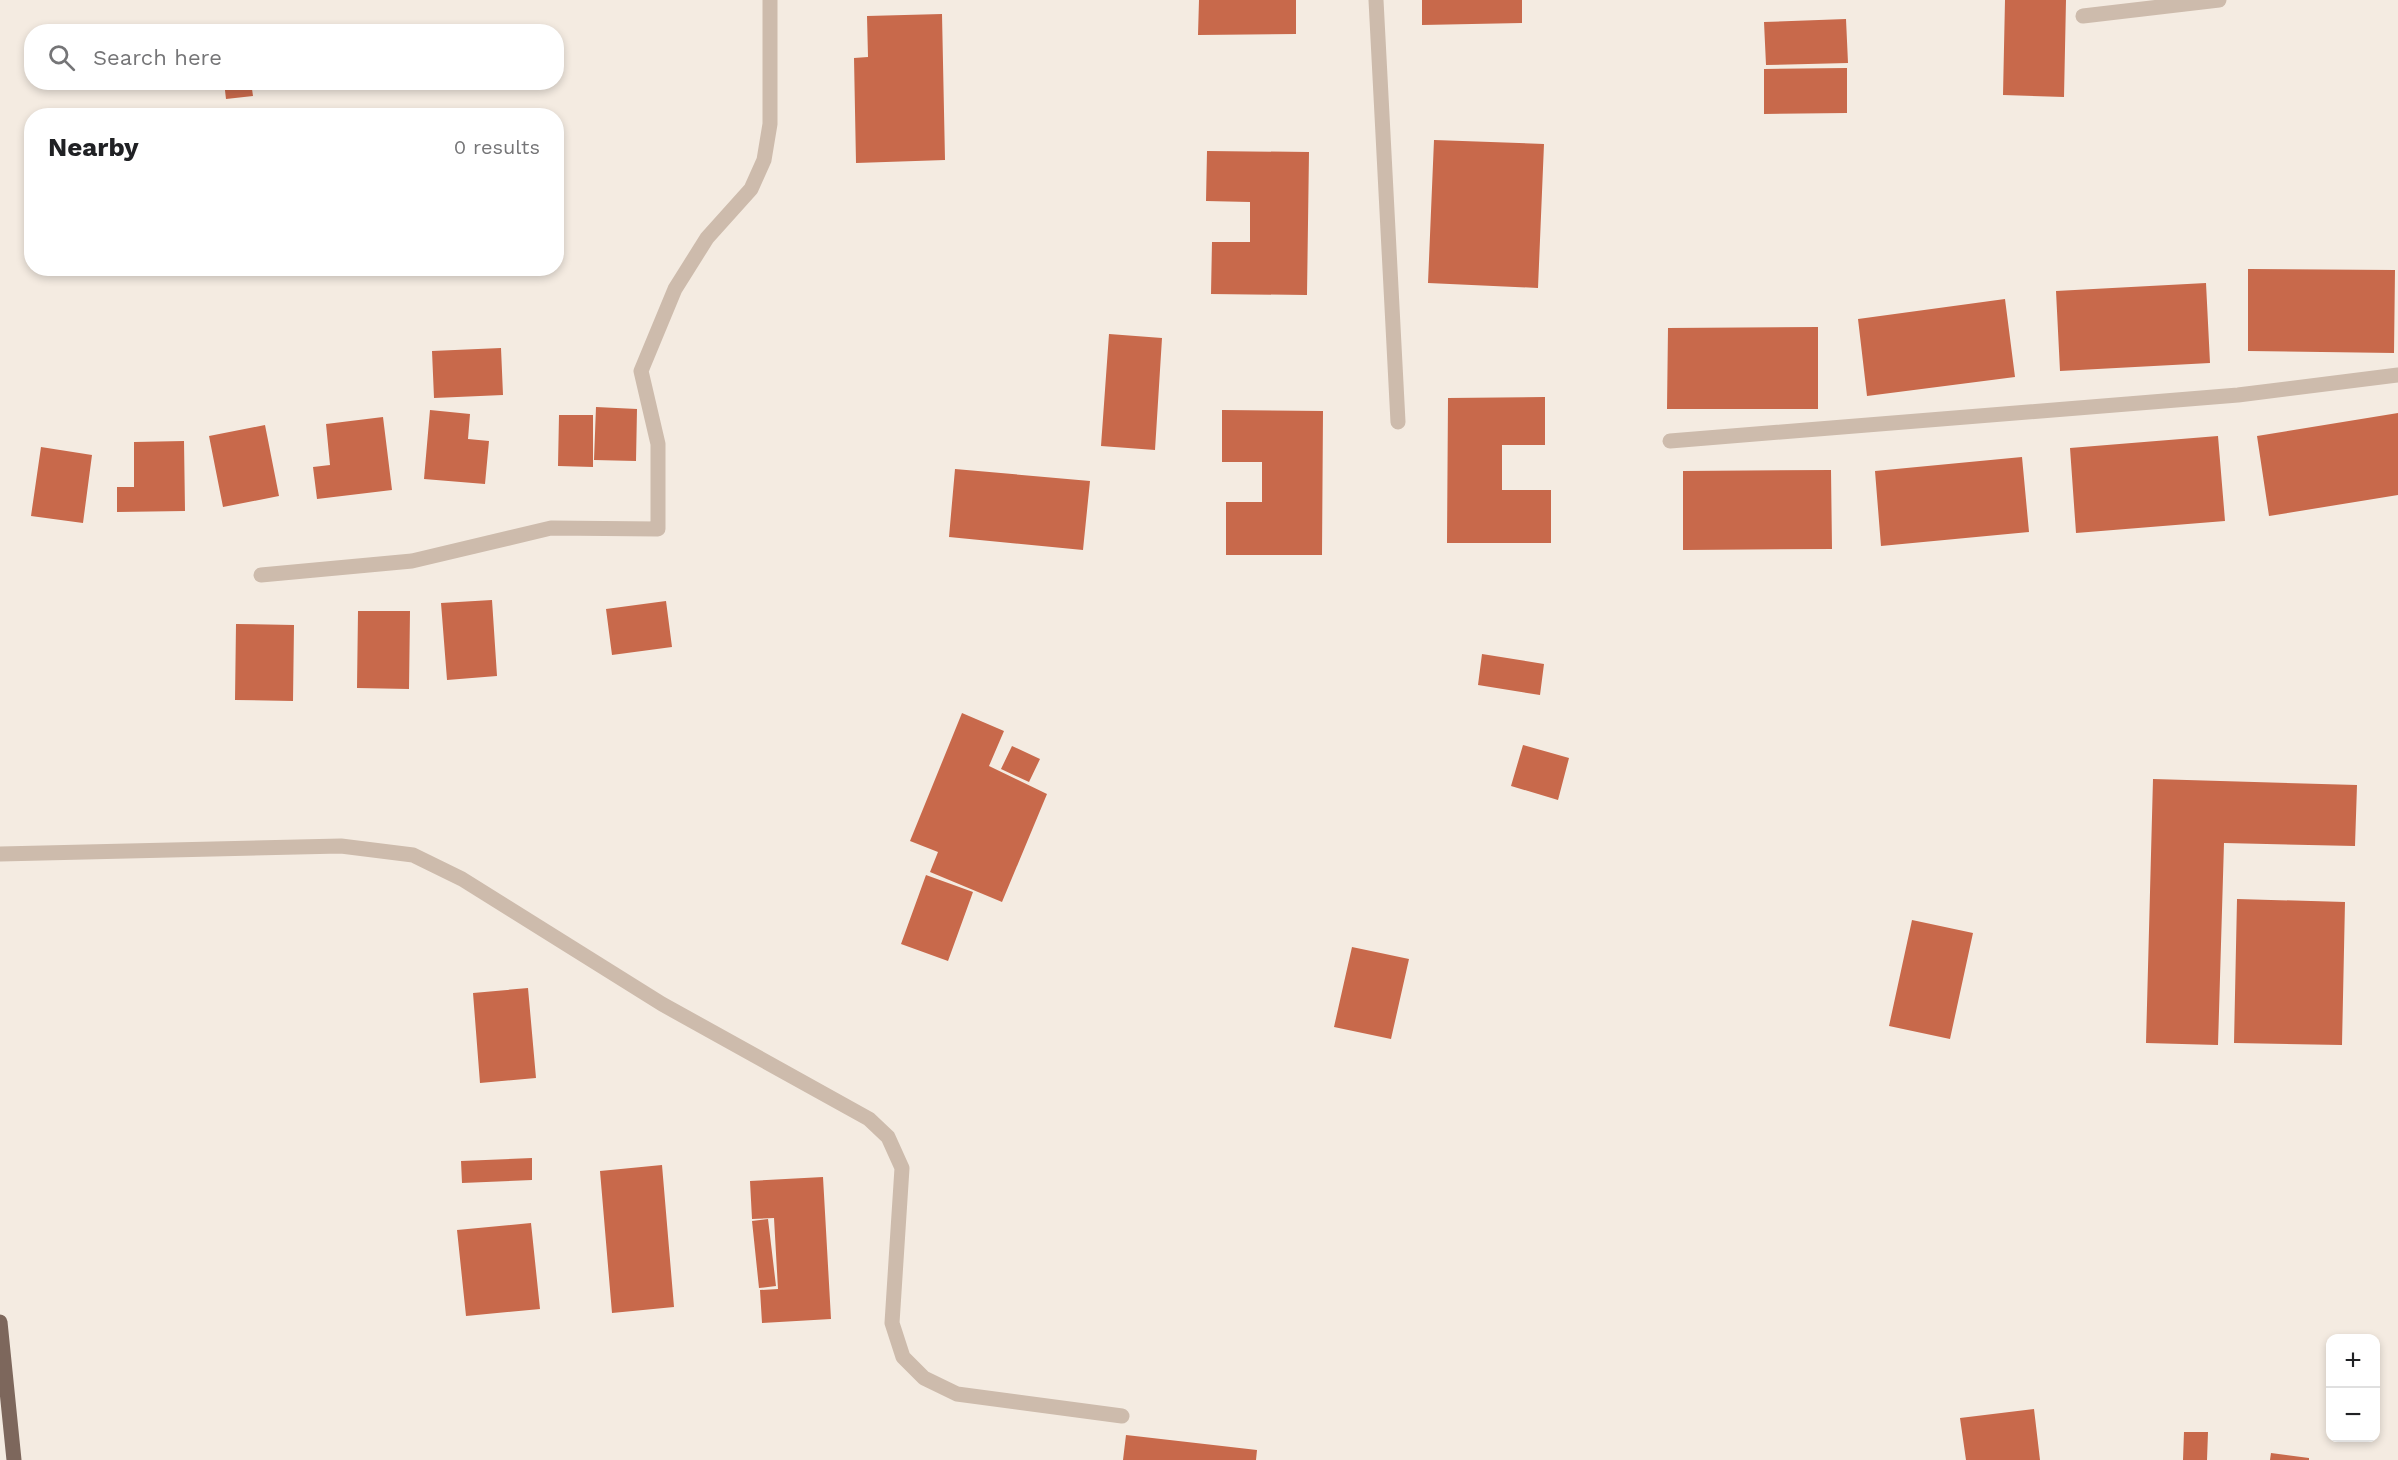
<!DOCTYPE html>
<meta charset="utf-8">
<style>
body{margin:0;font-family:"Work Sans",sans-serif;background:#f2f2f2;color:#202124}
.controls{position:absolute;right:18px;bottom:18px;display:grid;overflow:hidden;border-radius:12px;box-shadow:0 3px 9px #0003}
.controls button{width:54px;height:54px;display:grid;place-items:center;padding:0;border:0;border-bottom:2px solid #e0e0e0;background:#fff;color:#202124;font:30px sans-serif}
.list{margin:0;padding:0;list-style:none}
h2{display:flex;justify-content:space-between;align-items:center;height:78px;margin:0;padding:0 24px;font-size:26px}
h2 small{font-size:20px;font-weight:400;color:#757577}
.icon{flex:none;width:33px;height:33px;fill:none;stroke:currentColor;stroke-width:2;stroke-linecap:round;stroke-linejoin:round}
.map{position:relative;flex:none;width:2398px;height:1460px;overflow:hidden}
.search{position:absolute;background:#fff;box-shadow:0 3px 9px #0003;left:24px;top:24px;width:540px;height:66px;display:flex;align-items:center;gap:15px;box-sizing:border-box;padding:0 21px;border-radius:24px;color:#757577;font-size:22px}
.panel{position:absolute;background:#fff;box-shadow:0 3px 9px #0003;left:24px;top:108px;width:540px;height:168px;border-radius:24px}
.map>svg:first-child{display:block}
</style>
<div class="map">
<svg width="2398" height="1460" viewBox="0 0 2398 1460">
<rect width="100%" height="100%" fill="#f4ebe1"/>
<!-- building -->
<path fill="#c8694b" d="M 1199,0 L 1296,0 L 1296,34 L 1198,35 Z
M 1422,0 L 1522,0 L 1522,23 L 1422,25 Z
M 2005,0 L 2066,0 L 2064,97 L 2003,95 Z
M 942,14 L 945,160 L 856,163 L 854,58 L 868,57 L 867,16 Z
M 1846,19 L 1848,63 L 1766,65 L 1764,22 Z
M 1847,68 L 1847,113 L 1764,114 L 1764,69 Z
M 224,82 L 251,82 L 253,96 L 226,99 Z
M 1434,140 L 1544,144 L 1538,288 L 1428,283 Z
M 1207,151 L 1309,152 L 1307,295 L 1211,294 L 1212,242 L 1250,242 L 1250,202 L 1206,201 Z
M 2248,269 L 2395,270 L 2394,353 L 2248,351 Z
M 2206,283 L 2210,363 L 2060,371 L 2056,291 Z
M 2005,299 L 2015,377 L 1867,396 L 1858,319 Z
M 1818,327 L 1818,409 L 1667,409 L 1668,328 Z
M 1109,334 L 1162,338 L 1155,450 L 1101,446 Z
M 501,348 L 503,395 L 434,398 L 432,351 Z
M 1545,397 L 1545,445 L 1502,445 L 1502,490 L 1551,490 L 1551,543 L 1447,543 L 1448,398 Z
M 596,407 L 637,409 L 636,461 L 594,460 Z
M 430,410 L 470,414 L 468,439 L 489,441 L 485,484 L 424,479 Z
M 1222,410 L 1323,411 L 1322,555 L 1226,555 L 1226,502 L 1262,502 L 1262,462 L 1222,462 Z
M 2398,413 L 2398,495 L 2269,516 L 2257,436 Z
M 559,415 L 593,415 L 593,467 L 558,466 Z
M 383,417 L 392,490 L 317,499 L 313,467 L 330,465 L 326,424 Z
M 265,425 L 279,496 L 223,507 L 209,436 Z
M 2218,436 L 2225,521 L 2076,533 L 2070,448 Z
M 184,441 L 185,511 L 117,512 L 117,487 L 134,487 L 134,442 Z
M 41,447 L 92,455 L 83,523 L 31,516 Z
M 2022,457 L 2029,532 L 1881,546 L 1875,471 Z
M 955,469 L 1090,481 L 1083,550 L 949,537 Z
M 1831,470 L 1832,549 L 1683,550 L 1683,471 Z
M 492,600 L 497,676 L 447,680 L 441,603 Z
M 666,601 L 672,647 L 612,655 L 606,609 Z
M 358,611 L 410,611 L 409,689 L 357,688 Z
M 236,624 L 294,625 L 293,701 L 235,700 Z
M 1482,654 L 1544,664 L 1540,695 L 1478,685 Z
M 962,713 L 1004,731 L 989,766 L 1047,794 L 1002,902 L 930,872 L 938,852 L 910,841 Z
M 1523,745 L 1569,758 L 1558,800 L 1511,786 Z
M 1012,746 L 1040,759 L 1029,782 L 1001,769 Z
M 2153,779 L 2357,785 L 2355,846 L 2224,843 L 2218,1045 L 2146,1043 Z
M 926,875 L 973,892 L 948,961 L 901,944 Z
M 2237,899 L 2345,902 L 2342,1045 L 2234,1043 Z
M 1912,920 L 1973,933 L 1950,1039 L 1889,1026 Z
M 1352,947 L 1409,959 L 1391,1039 L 1334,1027 Z
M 528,988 L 536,1078 L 480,1083 L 473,993 Z
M 532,1158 L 532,1180 L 462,1183 L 461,1161 Z
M 662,1165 L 674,1307 L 612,1313 L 600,1171 Z
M 823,1177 L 831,1319 L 762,1323 L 760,1290 L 778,1289 L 774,1218 L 752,1219 L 750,1181 Z
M 768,1219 L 776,1286 L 759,1288 L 752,1221 Z
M 531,1223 L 540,1309 L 466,1316 L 457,1230 Z
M 2034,1409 L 2040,1460 L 1966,1460 L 1960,1418 Z
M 2184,1432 L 2208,1432 L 2207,1460 L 2183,1460 Z
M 1126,1435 L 1257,1450 L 1256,1460 L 1123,1460 Z
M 2271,1453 L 2309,1458 L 2309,1460 L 2270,1460 Z"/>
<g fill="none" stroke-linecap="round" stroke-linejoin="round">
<!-- minor -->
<path stroke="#cdbbac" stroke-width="15" d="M 1376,0 L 1398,422
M 2083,16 L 2219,0
M 1670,441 L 2238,395 L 2398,375
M 261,575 L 412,561 L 551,528 L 658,529 L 658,444 L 641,371 L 675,289 L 707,238 L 751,189 L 764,160 L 770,124 L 770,0
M 0,854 L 341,846 L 413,855 L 462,879 L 662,1004 L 869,1119 L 888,1137 L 902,1168 L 892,1323 L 903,1357 L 924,1378 L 957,1394 L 1122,1416"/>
<!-- major -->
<path stroke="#7d675c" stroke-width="15" d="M 0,1322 L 14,1460"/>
</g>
</svg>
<div class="controls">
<button>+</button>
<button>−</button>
</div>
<div class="search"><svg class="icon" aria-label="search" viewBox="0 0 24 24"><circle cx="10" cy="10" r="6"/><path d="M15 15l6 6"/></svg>Search here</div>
<section class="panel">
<h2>Nearby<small>0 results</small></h2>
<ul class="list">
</ul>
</section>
</div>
